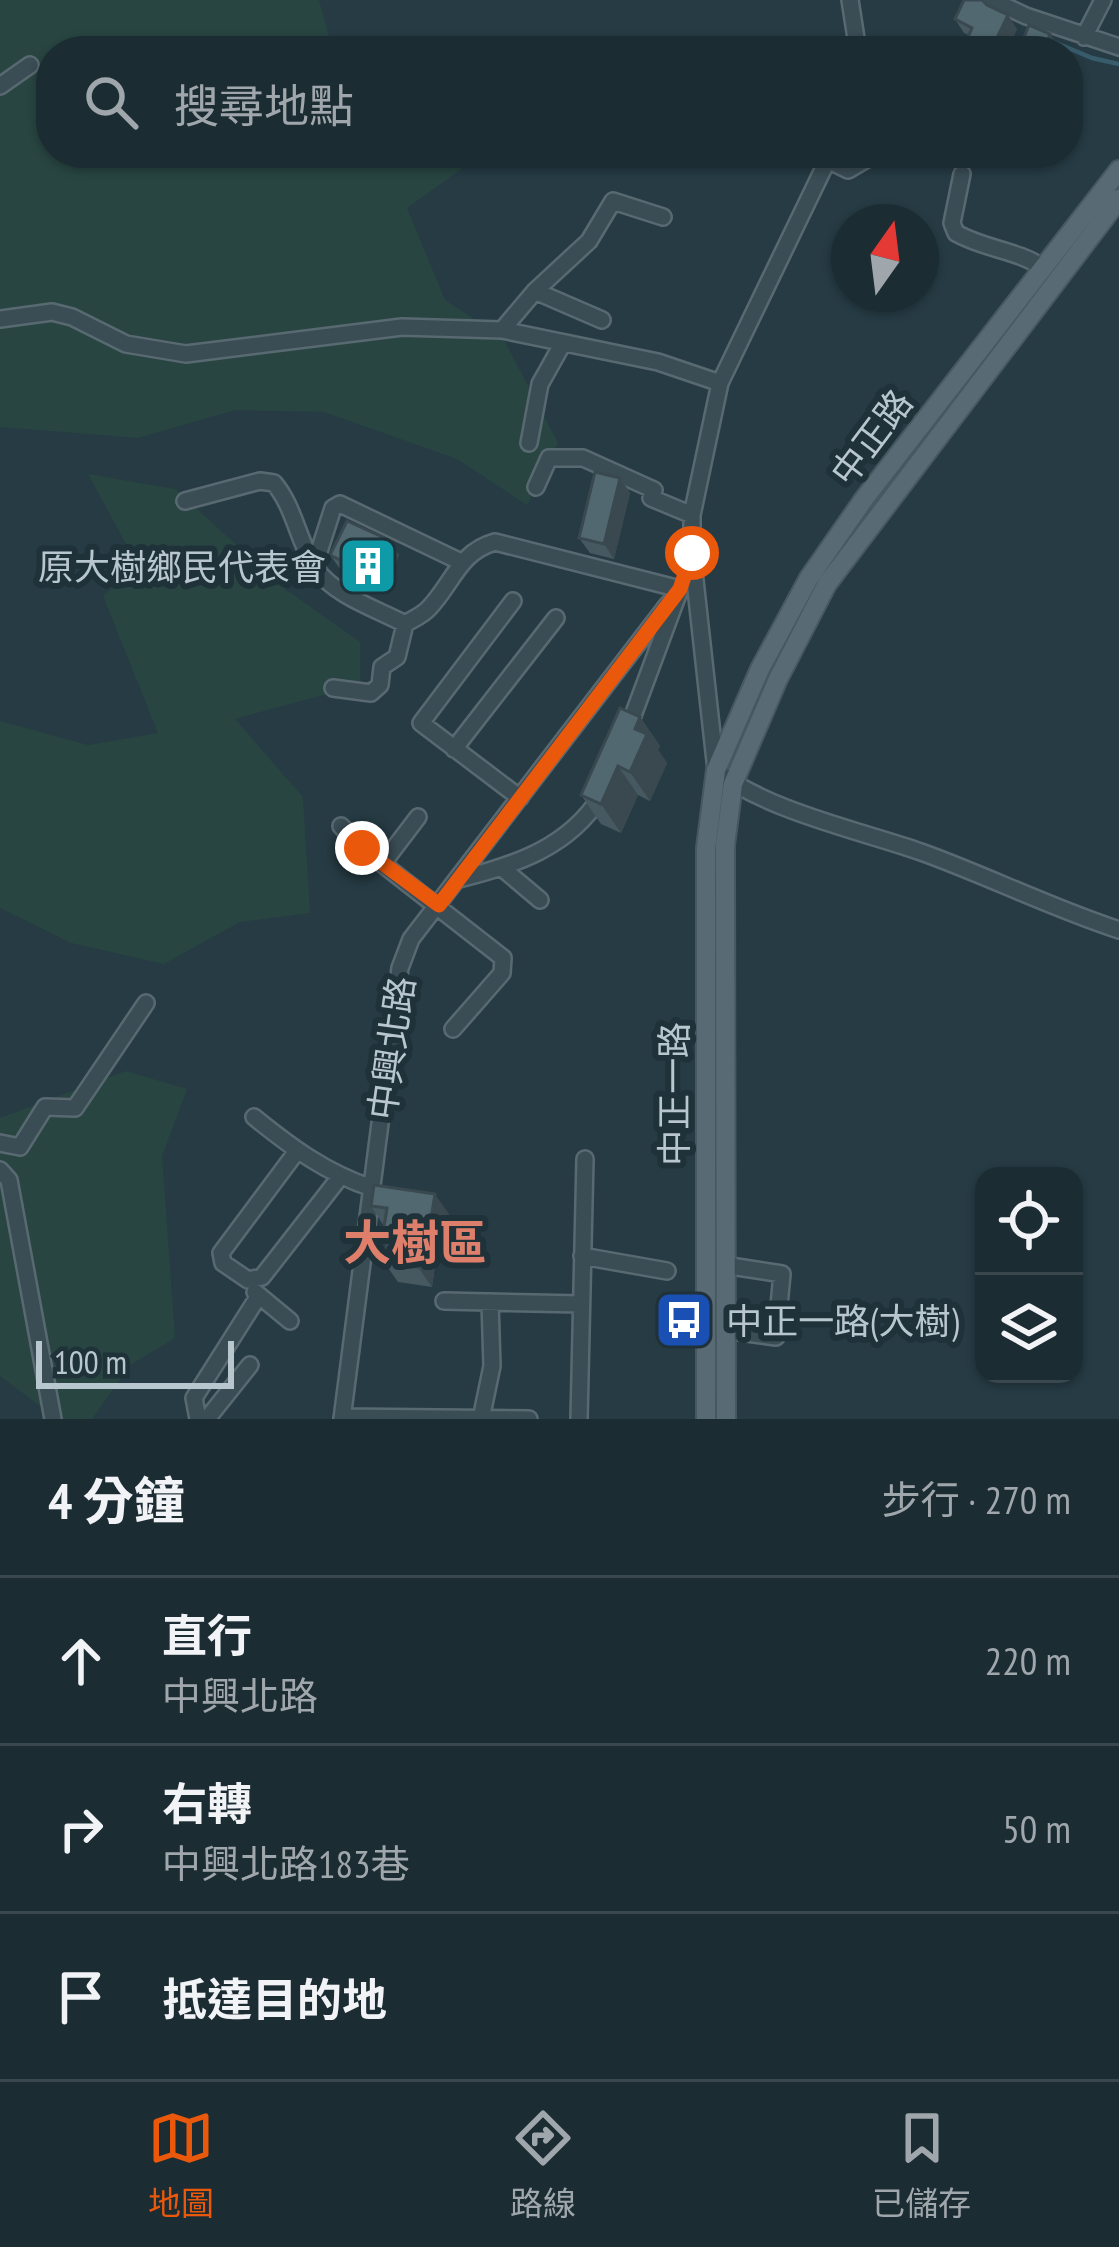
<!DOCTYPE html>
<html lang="zh-TW">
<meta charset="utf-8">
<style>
body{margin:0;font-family:"PT Sans Narrow","Noto Sans TC",sans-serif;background:#29383f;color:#f1f3f6}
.controls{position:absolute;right:36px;bottom:36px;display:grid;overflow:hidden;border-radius:24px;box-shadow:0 3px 9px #0004}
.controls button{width:108px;height:108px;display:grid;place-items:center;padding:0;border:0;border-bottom:3px solid #3a484e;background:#1c2c33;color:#f1f3f6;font:60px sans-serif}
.compass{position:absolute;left:831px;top:204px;width:108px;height:108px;border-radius:50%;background:#1c2c33;box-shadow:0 3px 9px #0004;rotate:14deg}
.scale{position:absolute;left:36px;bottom:30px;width:198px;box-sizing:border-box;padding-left:12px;border:6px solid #b8c6cd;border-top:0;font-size:33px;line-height:42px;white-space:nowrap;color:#b8c6cd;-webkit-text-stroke:9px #1f3139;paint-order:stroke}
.stop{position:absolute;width:36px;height:36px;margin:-27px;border:9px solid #ea580c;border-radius:50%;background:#fff}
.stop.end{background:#ea580c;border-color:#fff;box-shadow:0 3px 12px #0008}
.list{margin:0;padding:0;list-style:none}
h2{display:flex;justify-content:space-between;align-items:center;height:156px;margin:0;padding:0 48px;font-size:51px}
h2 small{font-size:39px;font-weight:400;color:#a0a7ac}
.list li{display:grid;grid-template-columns:78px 1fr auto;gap:36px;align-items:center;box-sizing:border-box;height:168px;padding:0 48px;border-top:3px solid #3a484e}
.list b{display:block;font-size:45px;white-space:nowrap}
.list p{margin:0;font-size:39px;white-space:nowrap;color:#a0a7ac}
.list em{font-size:39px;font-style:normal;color:#a0a7ac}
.icon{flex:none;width:66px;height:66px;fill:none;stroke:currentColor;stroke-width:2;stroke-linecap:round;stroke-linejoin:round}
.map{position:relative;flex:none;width:1119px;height:1419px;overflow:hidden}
.search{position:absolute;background:#1c2c33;box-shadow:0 3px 9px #0004;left:36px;right:36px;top:36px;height:132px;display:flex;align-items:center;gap:30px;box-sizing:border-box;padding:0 42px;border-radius:48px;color:#a0a7ac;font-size:45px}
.sheet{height:660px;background:#1c2c33}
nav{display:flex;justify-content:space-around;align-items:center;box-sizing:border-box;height:168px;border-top:3px solid #3a484e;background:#1c2c33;font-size:33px;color:#a0a7ac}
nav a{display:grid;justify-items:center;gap:6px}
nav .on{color:#ea580c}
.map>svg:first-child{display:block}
</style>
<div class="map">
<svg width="1119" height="1419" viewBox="0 0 1119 1419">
<rect width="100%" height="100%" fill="#263b44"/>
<!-- green -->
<path fill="#284541" d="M 0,0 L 319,0 L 333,51 L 51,51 L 51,153 L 484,153 L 407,208 L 445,300 L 503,338 L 558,443 L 527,505 L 457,459 L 324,412 L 235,410 L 138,438 L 0,427 Z
M 88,474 L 175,489 L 285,589 L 360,642 L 360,685 L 235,719 L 303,797 L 310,913 L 240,922 L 164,964 L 71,943 L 0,908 L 0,721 L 88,745 L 158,733 L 103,596 L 137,564 Z
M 126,1071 L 187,1089 L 162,1156 L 175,1338 L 130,1365 L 92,1419 L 57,1419 L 0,1376 L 0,1118 Z"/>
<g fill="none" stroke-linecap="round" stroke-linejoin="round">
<!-- stream -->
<path stroke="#385c6c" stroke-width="4.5" d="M 1054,42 L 1092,58 L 1119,64"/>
<!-- minor casing -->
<g stroke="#596971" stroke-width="20">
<path id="minor" d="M 850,0 L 858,51
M 992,0 L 1026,16 L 1119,47
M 1084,37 L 1103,0
M 0,86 L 30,65
M 831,153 L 720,383 L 692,515 L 692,553 L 716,770 C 764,810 861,831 921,852 C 988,876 1051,908 1119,930
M 828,160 L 848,170 L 877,153
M 962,174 L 952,223 L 956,233 C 984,249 1017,250 1044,268
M 535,291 L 602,320
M 0,319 L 52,312 L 72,317 L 126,344 L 186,354 L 402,327 L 502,330 L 658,362 L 720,383
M 502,330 L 535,291 L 589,241 L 613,201 L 663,217
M 529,443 L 540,384 L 563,343
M 536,487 L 549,458 L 583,458 L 654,490 L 651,498 L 692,515
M 185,501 L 260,481 L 274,483 C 295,508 298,542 316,569 C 335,596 377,609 405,624 C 413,619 423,615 429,608 C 453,583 459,552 495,542 L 680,589 L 628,729
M 314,567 L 333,508 L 340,504 L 461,562
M 513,601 L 421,723 L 520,798
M 333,688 L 371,693 L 380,685 L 382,667 L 397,657 L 405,624
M 454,749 L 556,618
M 341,826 L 362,848 L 503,958 L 502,973 L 453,1029
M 383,863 L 418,817
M 502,868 L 540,900
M 459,879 C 516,865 569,847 601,796
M 254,1117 C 291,1147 326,1173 372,1188
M 0,1143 L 20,1147 L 45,1107 L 75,1108 L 146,1003
M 297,1151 L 221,1253 L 223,1263 L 248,1280 L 262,1277 L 340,1177
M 0,1170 L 9,1180 L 53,1419
M 582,1256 L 667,1271
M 724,1265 L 782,1274 L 776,1337 L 725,1330
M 255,1292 L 290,1321
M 444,1301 L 581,1304
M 342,1417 L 529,1419
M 198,1419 L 194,1398 L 258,1297
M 207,1419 L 250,1365
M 342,1419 L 400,968 L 411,939 L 668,604
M 481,1419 L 492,1366 L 490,1302
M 579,1419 L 585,1159"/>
</g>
<!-- major casing -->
<g stroke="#475860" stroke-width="22">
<path id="major" d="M 706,1419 L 706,848 L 716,770 L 760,669 L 809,578 L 864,499 L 1119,170
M 726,1419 L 725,845 L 733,784 L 778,679 L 827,584 L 1119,199"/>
</g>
<!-- minor -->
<use href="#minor" stroke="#3a4c54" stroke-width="15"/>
<!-- major -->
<use href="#major" stroke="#586b74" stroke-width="18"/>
</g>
<!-- wall -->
<path fill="#465961" d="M 955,19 L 1017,29 L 1007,51 L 962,51 L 969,35 L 964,33 Z
M 1050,34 L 1057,44 L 1054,51 L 1032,51 L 1023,40 Z
M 620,478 L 630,493 L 614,559 L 590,553 L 579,538 Z
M 389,540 L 399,555 L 385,591 L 340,569 L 330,555 Z
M 640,717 L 660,746 L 658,750 L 667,763 L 650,801 L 638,795 L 621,833 L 601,824 L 581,795 Z
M 371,1206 L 449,1214 L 444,1245 L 438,1244 L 432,1287 L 398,1282 L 384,1262 L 389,1234 Z"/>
<!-- shaded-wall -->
<path fill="#39494f" d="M 1008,15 L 1017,29 L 1007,51 L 999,51 L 994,44 Z
M 1050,34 L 1057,44 L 1054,51 L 1045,51 L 1044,49 Z
M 620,478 L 630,493 L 614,559 L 604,544 Z
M 389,540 L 399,555 L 385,591 L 374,576 Z
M 640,717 L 660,746 L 658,750 L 667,763 L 650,801 L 630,772 L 635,729 Z
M 618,766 L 638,795 L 621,833 L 601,804 Z
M 435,1194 L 449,1214 L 444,1245 L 430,1225 Z
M 424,1224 L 438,1244 L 432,1287 L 418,1267 Z"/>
<!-- building -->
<path fill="#516871" stroke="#39494f" stroke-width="3" d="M 964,0 L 982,0 L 987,5 L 1008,15 L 994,44 L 1001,47 L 1000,51 L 962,51 L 972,28 L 955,19 Z
M 1029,25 L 1050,34 L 1044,49 L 1023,40 Z
M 595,472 L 620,478 L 604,544 L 579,538 Z
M 347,521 L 389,540 L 374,576 L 330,555 Z
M 620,708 L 640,717 L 635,729 L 647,734 L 630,772 L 618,766 L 601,804 L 581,795 Z
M 374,1185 L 435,1194 L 430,1225 L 424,1224 L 418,1267 L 384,1262 L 389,1228 L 384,1227 L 387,1208 L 371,1206 Z"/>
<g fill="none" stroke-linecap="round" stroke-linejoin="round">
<!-- route -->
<path stroke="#ea580c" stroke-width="15" d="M 362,848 L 439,905 L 680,589 L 692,553"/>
</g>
<!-- icons -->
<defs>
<g id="building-square" transform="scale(3)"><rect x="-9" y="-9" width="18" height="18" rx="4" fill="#0f9aa8" stroke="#1f3139"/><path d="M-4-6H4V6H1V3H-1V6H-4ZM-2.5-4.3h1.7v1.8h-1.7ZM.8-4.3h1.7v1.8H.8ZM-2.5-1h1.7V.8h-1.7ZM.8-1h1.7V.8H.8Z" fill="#fff"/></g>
<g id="bus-square" transform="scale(3)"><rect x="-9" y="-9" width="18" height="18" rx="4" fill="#1a4fb4" stroke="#1f3139"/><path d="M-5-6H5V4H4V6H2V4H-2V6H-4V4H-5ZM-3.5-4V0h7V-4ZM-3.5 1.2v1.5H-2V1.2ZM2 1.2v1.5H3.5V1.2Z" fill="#fff"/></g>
</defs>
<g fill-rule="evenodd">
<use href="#building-square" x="368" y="566"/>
<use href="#bus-square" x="684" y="1320"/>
</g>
<g text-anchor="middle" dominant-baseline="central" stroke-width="12" stroke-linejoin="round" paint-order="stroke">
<!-- street labels -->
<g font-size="36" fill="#b8c6cd" stroke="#1f3139">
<text transform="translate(871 437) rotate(-53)">中正路</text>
<text transform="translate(391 1048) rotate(-82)">中興北路</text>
<text transform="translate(673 1094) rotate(-90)">中正一路</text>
</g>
<!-- poi labels -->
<g font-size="36" fill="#b8c6cd" stroke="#1f3139" text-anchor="end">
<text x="326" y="566">原大樹鄉民代表會</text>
<text x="726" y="1320" text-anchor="start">中正一路(大樹)</text>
</g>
<!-- district labels -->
<g font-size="48" font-weight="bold" fill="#de7f6c" stroke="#1f3139">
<text x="415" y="1242">大樹區</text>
</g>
</g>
</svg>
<div class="controls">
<button><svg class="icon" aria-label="locate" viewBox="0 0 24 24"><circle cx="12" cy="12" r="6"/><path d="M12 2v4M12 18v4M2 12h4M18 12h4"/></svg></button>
<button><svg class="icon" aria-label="layers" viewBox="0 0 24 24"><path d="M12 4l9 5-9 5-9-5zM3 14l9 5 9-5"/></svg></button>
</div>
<svg class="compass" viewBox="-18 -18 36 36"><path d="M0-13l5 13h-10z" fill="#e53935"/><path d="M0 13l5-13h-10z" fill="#a0a7ac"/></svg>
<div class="scale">100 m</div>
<div class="stop" style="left:692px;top:553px"></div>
<div class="stop end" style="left:362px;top:848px"></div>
<div class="search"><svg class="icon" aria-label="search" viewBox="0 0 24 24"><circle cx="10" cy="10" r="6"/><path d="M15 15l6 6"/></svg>搜尋地點</div>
</div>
<section class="sheet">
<h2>4 分鐘<small>步行 · 270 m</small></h2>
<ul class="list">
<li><svg class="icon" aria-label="ahead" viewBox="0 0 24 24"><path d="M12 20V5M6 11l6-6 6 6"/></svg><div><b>直行</b><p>中興北路</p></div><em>220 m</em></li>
<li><svg class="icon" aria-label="right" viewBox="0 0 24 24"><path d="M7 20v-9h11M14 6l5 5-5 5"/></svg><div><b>右轉</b><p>中興北路183巷</p></div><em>50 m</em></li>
<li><svg class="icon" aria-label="arrive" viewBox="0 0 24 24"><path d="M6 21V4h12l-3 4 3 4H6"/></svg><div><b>抵達目的地</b></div></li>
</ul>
</section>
<nav>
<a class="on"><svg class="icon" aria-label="map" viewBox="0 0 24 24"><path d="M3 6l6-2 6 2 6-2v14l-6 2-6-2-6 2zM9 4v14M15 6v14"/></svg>地圖</a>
<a><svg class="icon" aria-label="directions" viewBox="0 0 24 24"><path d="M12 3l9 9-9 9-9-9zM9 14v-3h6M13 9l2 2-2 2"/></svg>路線</a>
<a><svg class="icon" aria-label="saved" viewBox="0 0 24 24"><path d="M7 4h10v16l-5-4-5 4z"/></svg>已儲存</a>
</nav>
